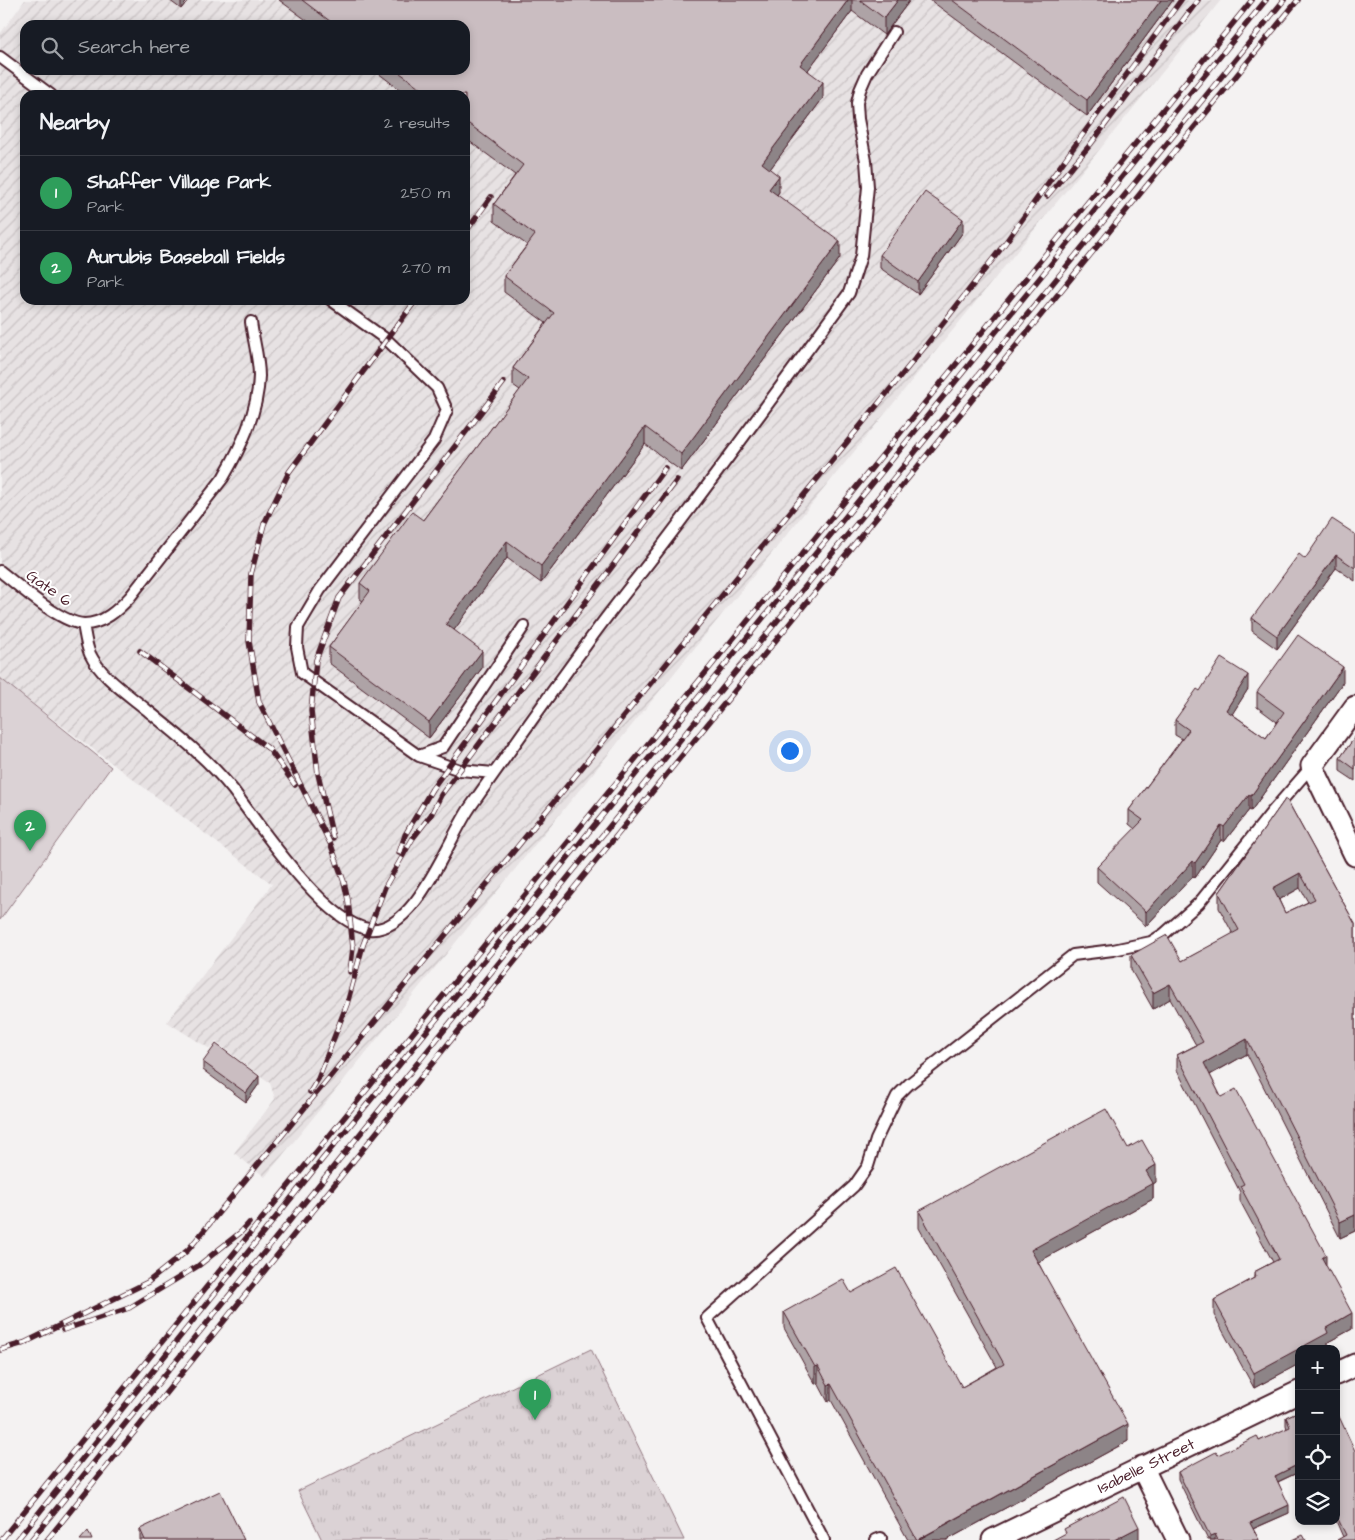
<!DOCTYPE html>
<meta charset="utf-8">
<style>
body{margin:0;font-family:"Architects Daughter",sans-serif;background:#20242c;color:#f1f3f6}
.controls{position:absolute;right:15px;bottom:15px;display:grid;overflow:hidden;border-radius:10px;box-shadow:0 2px 8px #0003}
.controls button{width:45px;height:45px;display:grid;place-items:center;padding:0;border:0;border-bottom:1px solid #363941;background:#171b24;color:#f1f3f6;font:25px sans-serif}
.you{position:absolute;left:789px;top:750px;width:18px;height:18px;margin:-12px;border:4px solid #fff;border-radius:50%;background:#1a73e8;box-shadow:0 0 0 8px #1a73e833}
.badge{display:grid;place-items:center;width:32px;height:32px;border-radius:50%;background:#2563eb;color:#fff;font-size:16px;font-weight:700}
.pin{position:absolute;translate:-50% -41px;filter:drop-shadow(0 1px 2px #0008)}
.pin::after{content:'';position:absolute;top:26px;width:18px;height:15px;background:inherit;clip-path:polygon(0 0,100% 0,50% 100%)}
.list{margin:0;padding:0;list-style:none}
h2{display:flex;justify-content:space-between;align-items:center;height:65px;margin:0;padding:0 20px;font-size:21px}
h2 small{font-size:16px;font-weight:400;color:#9ea1a6}
.list li{display:grid;grid-template-columns:32px 1fr auto;gap:15px;align-items:center;box-sizing:border-box;height:75px;padding:0 20px;border-top:1px solid #363941}
.list b{display:block;font-size:19px;white-space:nowrap}
.list p{margin:0;font-size:16px;white-space:nowrap;color:#9ea1a6}
.list em{font-size:16px;font-style:normal;color:#9ea1a6}
.icon{flex:none;width:28px;height:28px;fill:none;stroke:currentColor;stroke-width:2;stroke-linecap:round;stroke-linejoin:round}
.map{position:relative;flex:none;width:1355px;height:1540px;overflow:hidden}
.search{position:absolute;background:#171b24;box-shadow:0 2px 8px #0003;left:20px;top:20px;width:450px;height:55px;display:flex;align-items:center;gap:12px;box-sizing:border-box;padding:0 18px;border-radius:15px;color:#9ea1a6;font-size:19px}
.panel{position:absolute;background:#171b24;box-shadow:0 2px 8px #0003;left:20px;top:90px;width:450px;height:215px;border-radius:15px}
.map>svg:first-child{display:block}
</style>
<div class="map">
<svg width="1355" height="1540" viewBox="0 0 1355 1540">
<defs>
<pattern id="industrial-furrows" width="10" height="10" patternUnits="userSpaceOnUse" patternTransform="scale(1.25)"><rect width="10" height="10" fill="#e7e2e3"/><path d="M-1 1l2-2M0 10L10 0M9 11l2-2" fill="none" stroke="#c8c1c3"/></pattern>
<pattern id="park-tufts" width="24" height="20" patternUnits="userSpaceOnUse" patternTransform="scale(1.25)"><rect width="24" height="20" fill="#dbd2d5"/><path d="M3 7l-1-3M5 7V3M7 7l1-3M15 17l-1-3M17 17v-4M19 17l1-3" fill="none" stroke="#bdb4b7"/></pattern>
</defs>
<rect width="100%" height="100%" fill="#f4f2f2"/>
<filter id="ink" filterUnits="userSpaceOnUse"><feTurbulence type="fractalNoise" baseFrequency=".02" numOctaves="2"/><feDisplacementMap in="SourceGraphic" scale="10" xChannelSelector="R" yChannelSelector="G"/><feConvolveMatrix kernelMatrix="1 2 1 2 8 2 1 2 1" color-interpolation-filters="sRGB"/></filter>
<g filter="url(#ink)">
<!-- industrial -->
<path fill="url(#industrial-furrows)" fill-rule="evenodd" d="M 25,0 L 1221,0 L 265,1177 L 234,1153 L 275,1099 L 270,1083 L 216,1042 L 210,1049 L 167,1022 L 272,884 L 0,679 L 0,34 ZM 25,25 L 465,25 L 465,70 L 25,70 ZM 25,95 L 465,95 L 465,300 L 25,300 Z"/>
<!-- park -->
<path fill="url(#park-tufts)" stroke="#927880" d="M 591,1349 L 684,1540 L 322,1540 L 298,1491 Z"/>
<!-- garden -->
<path fill="#dbd2d5" stroke="#927880" d="M 0,678 L 111,767 L 0,920 Z"/>
<g fill="none" stroke-linecap="round" stroke-linejoin="round">
<!-- service casing -->
<g stroke="#4a1f2b" stroke-width="14">
<path id="service" d="M 0,57 L 51,95
M 331,300 L 387,340 L 437,388 L 447,410 L 434,440 L 320,590 L 298,627 L 297,647 L 302,673 L 419,756 L 443,747 L 524,626
M 0,571 C 19,586 60,623 84,624 C 103,624 118,610 130,597 L 223,478 C 241,447 258,412 259,376 C 259,358 253,339 251,322
M 83,624 C 85,634 86,645 90,654 C 101,677 128,694 147,710 C 178,735 208,759 233,790 C 259,825 326,924 369,929 C 416,934 448,838 471,806 C 509,752 547,698 586,645 C 610,611 636,580 661,547 C 725,463 787,378 849,293 L 861,256 L 868,187 L 866,161 L 858,119 L 857,103 L 860,90 L 867,74 L 894,32
M 419,756 L 460,770 L 494,773
M 824,1540 L 707,1318 L 854,1186 L 868,1166 L 876,1140 L 897,1096 L 909,1084 L 1073,955 L 1113,950 L 1151,942 L 1164,934 L 1199,903 L 1271,813 L 1312,766
M 876,1540 L 881,1538"/>
</g>
<!-- minor casing -->
<g stroke="#4a1f2b" stroke-width="25">
<g id="minor">
<path d="M 1355,707 L 1312,766 L 1355,855"/>
<path d="M 1336,1374 L 1355,1365"/>
<path d="M 1142,1467 L 1178,1540"/>
<path id="s1" d="M 993,1540 L 1299,1392"/>
</g>
</g>
<!-- service -->
<use href="#service" stroke="#fff" stroke-width="10"/>
<!-- minor -->
<use href="#minor" stroke="#fff" stroke-width="21"/>
<!-- rail casing -->
<g stroke="#4a1f2b" stroke-width="5.5">
<path id="rail" d="M 1047,196 L 1090,145 L 1198,0
M 465,233 L 491,197
M 140,651 L 269,749 L 295,785
M 333,838 L 318,774 L 311,711 L 316,660 L 339,598 L 504,382
M 399,853 L 405,835 L 432,789 L 665,468
M 350,972 L 353,948 L 348,900 L 344,882 L 331,845 L 259,702 L 249,641 L 251,574 L 264,524 L 289,472 L 416,300
M 310,1092 L 318,1079 L 347,1004 L 363,945 L 385,887 L 413,838 L 431,815 L 441,795 L 677,480
M 280,1138 L 927,344 L 1003,246 L 1081,137 L 1181,0
M 63,1330 L 129,1308 L 198,1266 L 241,1232 L 249,1223
M 22,1344 L 148,1282 L 188,1250 L 283,1134
M 0,1350 L 27,1342
M 1,1540 L 1252,0
M 17,1540 L 321,1161 L 1266,0
M 31,1540 L 578,865 L 1284,0
M 47,1540 L 587,872 L 1298,0"/>
</g>
<!-- rail -->
<use href="#rail" stroke="#fff" stroke-width="4" stroke-dasharray="11" stroke-linecap="butt"/>
</g>
<!-- wall -->
<path fill="#aea3a6" stroke="#4a1f2b" fill-rule="evenodd" d="M 169,0 L 188,0 L 181,9 Z
M 279,0 L 910,0 L 884,35 L 852,11 L 808,70 L 823,98 L 770,169 L 779,192 L 777,195 L 840,258 L 681,471 L 645,444 L 541,583 L 507,558 L 454,630 L 482,668 L 429,738 L 329,663 L 329,647 L 363,601 L 360,599 L 360,583 L 423,520 L 520,390 L 513,385 L 513,368 L 546,323 L 504,292 L 504,276 L 527,245 L 494,221 L 494,204 L 515,175 L 465,138 L 465,95 L 407,95 L 374,70 L 465,70 L 465,25 L 313,25 Z
M 930,0 L 1173,0 L 1087,116 Z
M 963,232 L 918,294 L 880,268 L 880,255 Z
M 1355,534 L 1355,581 L 1336,568 L 1277,649 L 1252,631 L 1252,618 L 1305,559 Z
M 1343,682 L 1251,811 L 1249,810 L 1224,842 L 1221,840 L 1195,878 L 1193,876 L 1146,926 L 1097,882 L 1097,867 L 1135,829 L 1129,824 L 1129,810 L 1182,739 L 1175,735 L 1175,720 L 1200,691 L 1248,689 L 1232,714 L 1266,738 L 1277,722 L 1257,707 L 1257,692 Z
M 1355,737 L 1355,781 L 1340,771 L 1340,758 Z
M 1286,798 L 1355,924 L 1355,1231 L 1340,1238 L 1247,1054 L 1210,1075 L 1221,1097 L 1326,1266 L 1352,1329 L 1328,1342 L 1328,1348 L 1254,1388 L 1214,1315 L 1214,1300 L 1254,1278 L 1254,1272 L 1273,1262 L 1240,1201 L 1240,1192 L 1177,1070 L 1177,1055 L 1196,1045 L 1170,999 L 1153,1009 L 1131,970 L 1131,955 L 1182,961 L 1233,934 L 1219,908 L 1219,893 ZM 1300,888 L 1308,902 L 1285,913 L 1279,900 Z
M 203,1062 L 259,1084 L 246,1102 L 203,1070 Z
M 1128,1148 L 1156,1182 L 1153,1184 L 1153,1199 L 1038,1262 L 1128,1441 L 947,1540 L 908,1540 L 831,1400 L 828,1402 L 818,1383 L 815,1384 L 784,1328 L 784,1312 L 851,1293 L 962,1387 L 997,1367 L 919,1228 L 919,1211 Z
M 1336,1410 L 1355,1540 L 1343,1537 L 1336,1521 Z
M 1299,1411 L 1299,1472 L 1278,1482 L 1289,1513 L 1253,1529 L 1259,1540 L 1208,1540 L 1178,1479 L 1178,1472 L 1218,1455 L 1259,1441 L 1287,1429 L 1286,1425 L 1286,1417 Z
M 140,1529 L 244,1540 L 140,1540 Z"/>
<!-- shaded-wall -->
<path fill="#8d8487" stroke="#4a1f2b" d="M 181,0 L 188,0 L 181,9 Z
M 848,0 L 852,0 L 852,11 L 800,81 L 800,65 Z
M 898,0 L 910,0 L 884,35 L 884,18 Z
M 1161,0 L 1173,0 L 1087,116 L 1087,100 Z
M 823,82 L 823,98 L 762,180 L 762,163 Z
M 779,176 L 779,192 L 769,205 L 769,189 Z
M 963,219 L 963,232 L 918,294 L 918,282 Z
M 840,241 L 840,258 L 681,471 L 681,454 Z
M 645,427 L 645,444 L 541,583 L 541,566 Z
M 507,541 L 507,558 L 446,641 L 446,624 Z
M 1336,555 L 1336,568 L 1277,649 L 1277,636 Z
M 482,651 L 482,668 L 429,738 L 429,722 Z
M 1343,667 L 1343,682 L 1251,811 L 1251,796 Z
M 1248,675 L 1248,689 L 1226,724 L 1226,710 Z
M 1249,795 L 1249,810 L 1224,842 L 1224,827 Z
M 1221,825 L 1221,840 L 1195,878 L 1195,863 Z
M 1193,861 L 1193,876 L 1146,926 L 1146,912 Z
M 1300,873 L 1300,888 L 1273,903 L 1273,888 Z
M 1170,984 L 1170,999 L 1153,1009 L 1153,993 Z
M 1247,1039 L 1247,1054 L 1204,1078 L 1204,1063 Z
M 259,1076 L 259,1084 L 246,1102 L 246,1093 Z
M 1156,1165 L 1156,1182 L 1153,1184 L 1153,1199 L 1031,1266 L 1031,1250 L 1146,1171 Z
M 1355,1215 L 1355,1231 L 1340,1238 L 1340,1222 Z
M 1326,1255 L 1326,1271 L 1322,1258 Z
M 1352,1313 L 1352,1329 L 1328,1342 L 1328,1348 L 1327,1349 L 1299,1349 L 1299,1364 L 1254,1388 L 1254,1373 L 1326,1328 Z
M 818,1366 L 818,1383 L 815,1384 L 815,1367 Z
M 831,1384 L 831,1400 L 828,1402 L 828,1385 Z
M 1128,1424 L 1128,1441 L 947,1540 L 918,1540 Z
M 1299,1464 L 1299,1472 L 1275,1483 L 1275,1476 Z
M 1289,1505 L 1289,1513 L 1250,1530 L 1250,1523 Z
M 1139,1527 L 1139,1539 L 1138,1540 L 1114,1540 Z
M 1215,1534 L 1215,1540 L 1210,1540 L 1210,1536 Z"/>
<!-- building -->
<path fill="#cabdc1" stroke="#4a1f2b" fill-rule="evenodd" d="M 302,0 L 848,0 L 800,65 L 823,82 L 762,163 L 779,176 L 769,189 L 840,241 L 681,454 L 645,427 L 541,566 L 507,541 L 446,624 L 482,651 L 429,722 L 329,647 L 370,591 L 360,583 L 412,512 L 423,520 L 528,379 L 513,368 L 554,313 L 504,276 L 535,235 L 494,204 L 523,165 L 465,121 L 465,95 L 430,95 L 396,70 L 465,70 L 465,25 L 335,25 Z
M 860,0 L 898,0 L 884,18 Z
M 952,0 L 1161,0 L 1087,100 Z
M 925,192 L 963,219 L 918,282 L 880,255 Z
M 1332,519 L 1355,534 L 1355,568 L 1336,555 L 1277,636 L 1252,618 L 1299,554 L 1305,559 Z
M 1298,635 L 1343,667 L 1251,796 L 1249,795 L 1224,827 L 1221,825 L 1195,863 L 1193,861 L 1146,912 L 1097,867 L 1143,820 L 1129,810 L 1189,730 L 1175,720 L 1197,689 L 1200,691 L 1221,658 L 1248,675 L 1226,710 L 1266,738 L 1284,712 L 1257,692 Z
M 1355,737 L 1355,769 L 1340,758 Z
M 1286,798 L 1355,924 L 1355,1215 L 1340,1222 L 1247,1039 L 1204,1063 L 1221,1097 L 1236,1089 L 1326,1255 L 1322,1258 L 1352,1313 L 1326,1328 L 1328,1333 L 1254,1373 L 1214,1300 L 1256,1277 L 1254,1272 L 1279,1259 L 1240,1186 L 1244,1184 L 1177,1055 L 1203,1042 L 1170,984 L 1153,993 L 1131,955 L 1167,935 L 1182,961 L 1239,930 L 1219,893 ZM 1300,873 L 1315,899 L 1285,913 L 1273,888 Z
M 216,1044 L 259,1076 L 246,1093 L 203,1062 Z
M 1106,1109 L 1128,1148 L 1142,1140 L 1156,1165 L 1146,1171 L 1153,1183 L 1031,1250 L 1128,1424 L 917,1540 L 831,1384 L 828,1385 L 818,1366 L 815,1367 L 784,1312 L 843,1279 L 851,1293 L 896,1268 L 962,1387 L 1004,1364 L 919,1211 Z
M 1336,1410 L 1355,1451 L 1355,1540 L 1337,1540 L 1346,1535 L 1336,1515 Z
M 1299,1411 L 1299,1464 L 1275,1476 L 1289,1505 L 1250,1523 L 1259,1540 L 1218,1540 L 1215,1534 L 1210,1536 L 1178,1472 L 1216,1452 L 1218,1455 L 1257,1436 L 1259,1441 L 1290,1427 L 1286,1417 Z
M 220,1491 L 244,1540 L 145,1540 L 140,1529 Z
M 1124,1497 L 1139,1527 L 1114,1540 L 1053,1540 L 1066,1533 L 1064,1529 Z
M 88,1531 L 92,1540 L 80,1540 Z
M 1303,1535 L 1306,1540 L 1293,1540 Z"/>
</g>
<g text-anchor="middle" dominant-baseline="central" stroke-width="4" stroke-linejoin="round" paint-order="stroke">
<!-- street labels -->
<g font-size="16" fill="#4a1f2b" stroke="#fff">
<text transform="translate(49 588) rotate(35)">Gate 6</text>
<text stroke="none"><textPath href="#s1" startOffset="170">Isabelle Street</textPath></text>
</g>
</g>
</svg>
<div class="controls">
<button>+</button>
<button>−</button>
<button><svg class="icon" aria-label="locate" viewBox="0 0 24 24"><circle cx="12" cy="12" r="6"/><path d="M12 2v4M12 18v4M2 12h4M18 12h4"/></svg></button>
<button><svg class="icon" aria-label="layers" viewBox="0 0 24 24"><path d="M12 4l9 5-9 5-9-5zM3 14l9 5 9-5"/></svg></button>
</div>
<div class="you"></div>
<div class="pin badge" style="left:535px;top:1420px;background:#2e9e5b">1</div>
<div class="pin badge" style="left:30px;top:851px;background:#2e9e5b">2</div>
<div class="search"><svg class="icon" aria-label="search" viewBox="0 0 24 24"><circle cx="10" cy="10" r="6"/><path d="M15 15l6 6"/></svg>Search here</div>
<section class="panel">
<h2>Nearby<small>2 results</small></h2>
<ul class="list">
<li><span class="badge" style="background:#2e9e5b">1</span><div><b>Shaffer Village Park</b><p>Park</p></div><em>250 m</em></li>
<li><span class="badge" style="background:#2e9e5b">2</span><div><b>Aurubis Baseball Fields</b><p>Park</p></div><em>270 m</em></li>
</ul>
</section>
</div>
